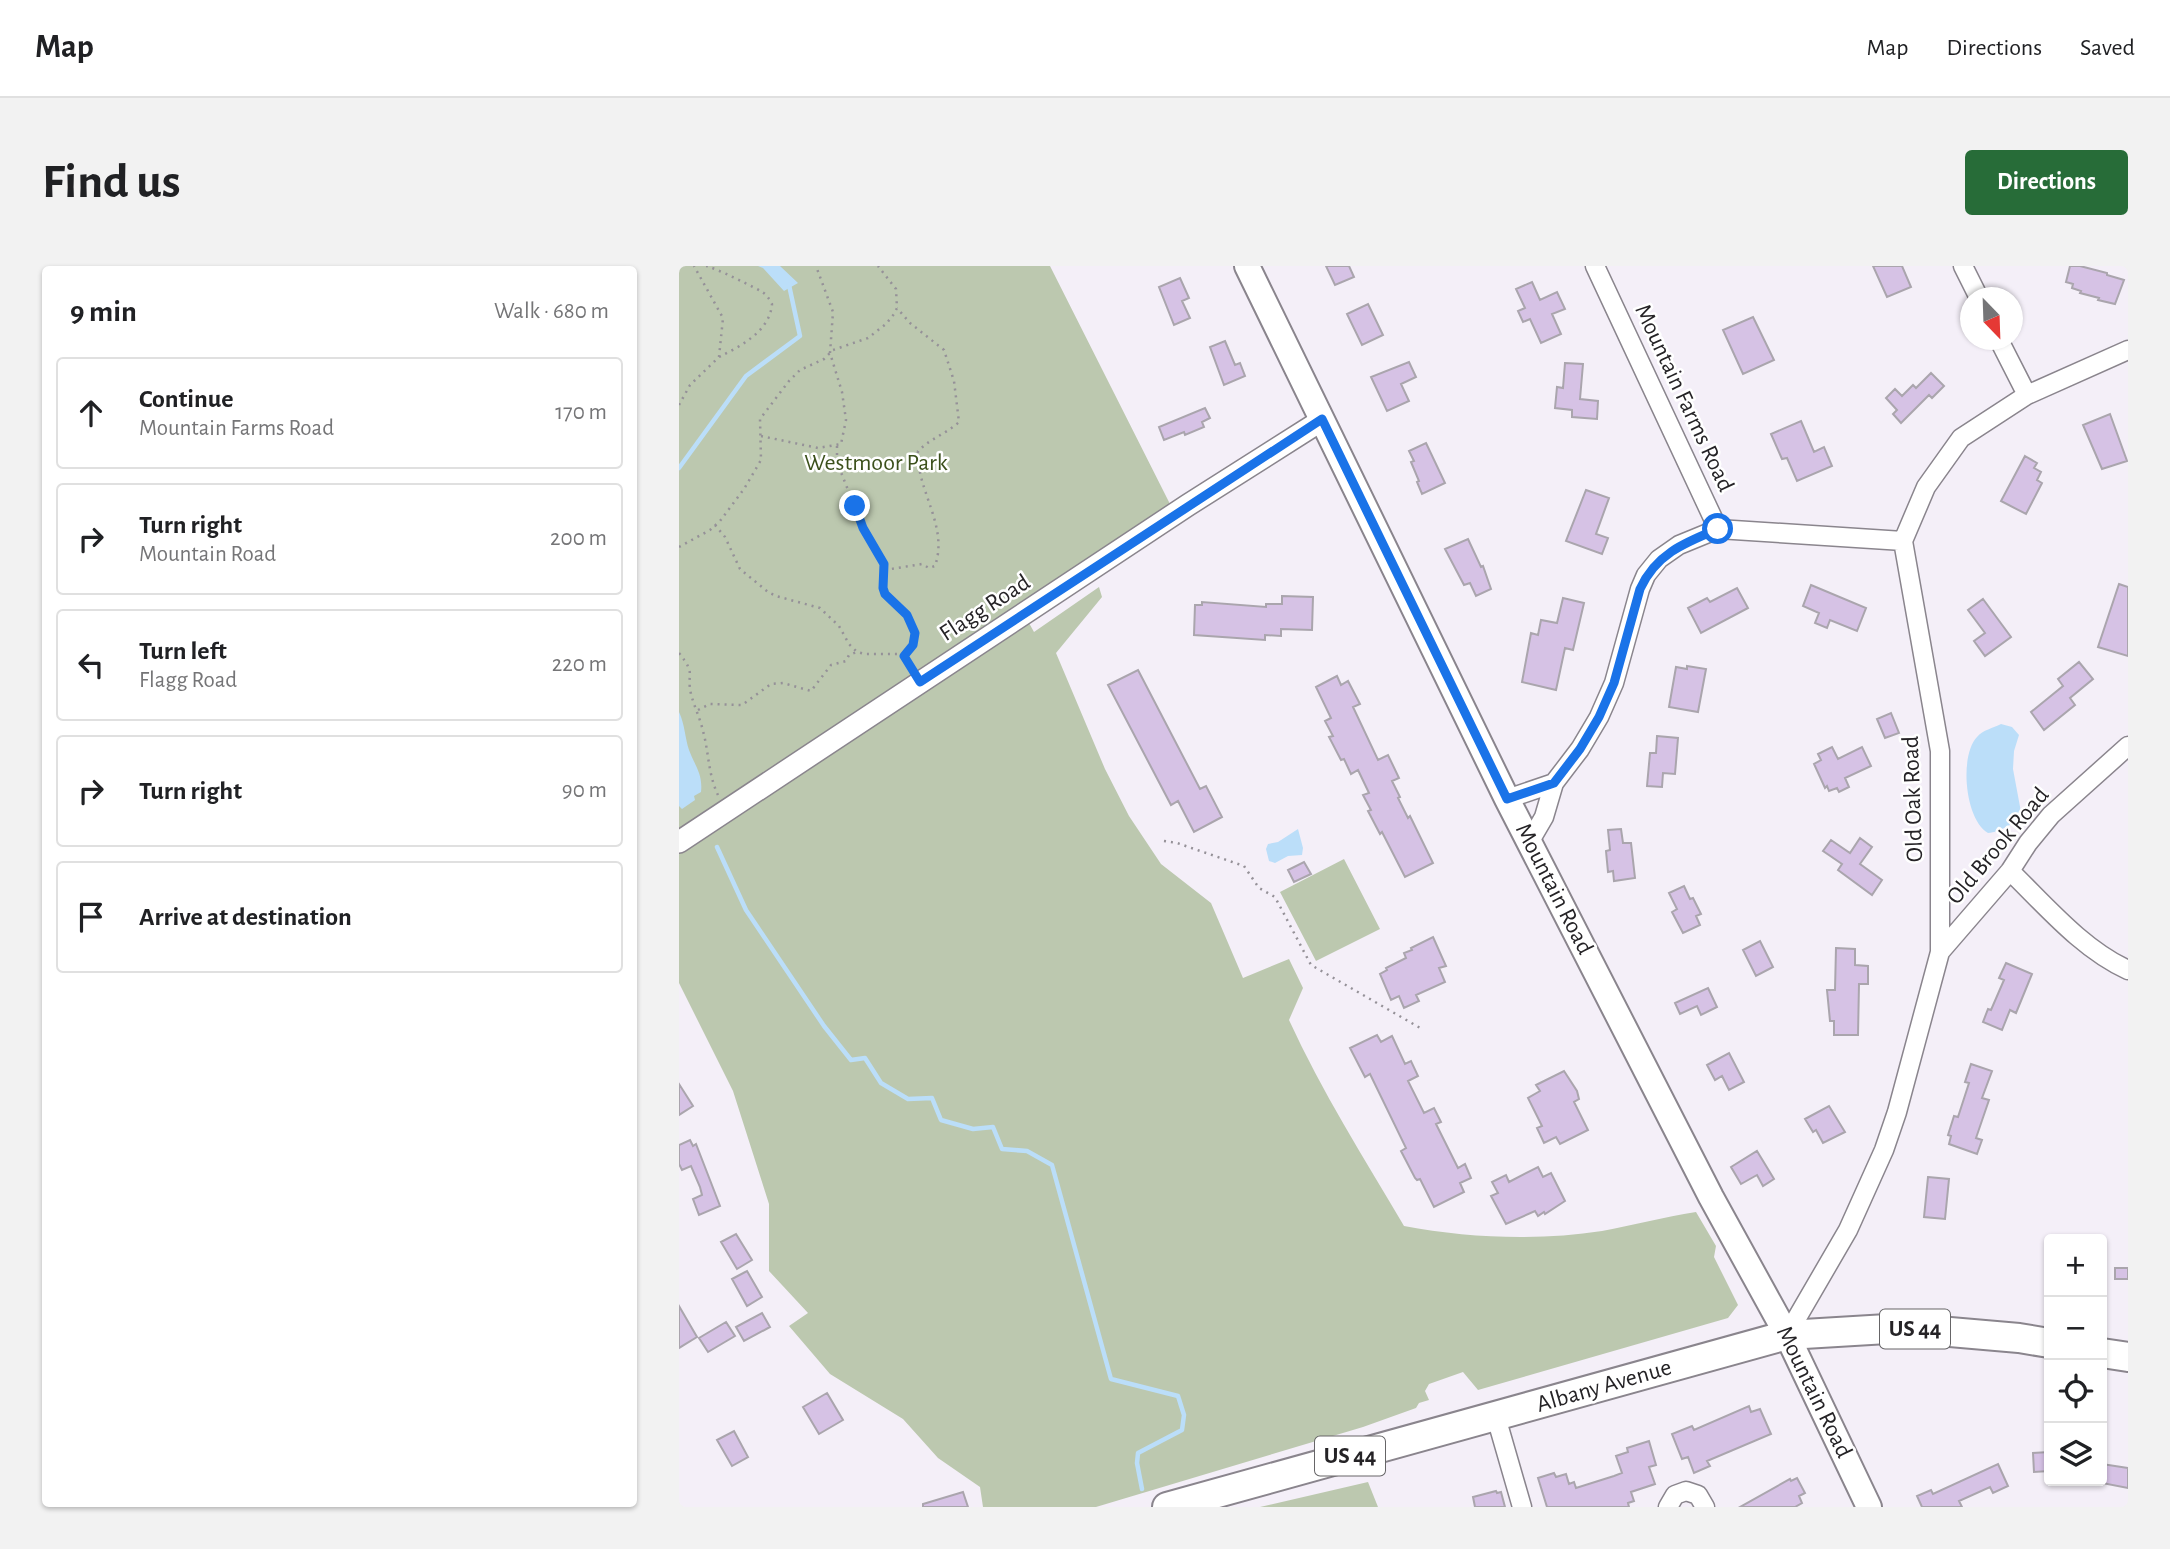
<!DOCTYPE html>
<meta charset="utf-8">
<style>
body{margin:0;font-family:"Alegreya Sans",sans-serif;background:#f2f2f2;color:#202124}
.controls{position:absolute;right:21px;bottom:21px;display:grid;overflow:hidden;border-radius:7px;box-shadow:0 2px 5px #0004}
.controls button{width:63px;height:63px;display:grid;place-items:center;padding:0;border:0;border-bottom:2px solid #e0e0e0;background:#fff;color:#202124;font:35px sans-serif}
.compass{position:absolute;left:1281px;top:21px;width:63px;height:63px;border-radius:50%;background:#fff;box-shadow:0 2px 5px #0004;rotate:157deg}
.stop{position:absolute;width:21px;height:21px;margin:-16px;border:5px solid #1a73e8;border-radius:50%;background:#fff}
.stop.end{background:#1a73e8;border-color:#fff;box-shadow:0 2px 7px #0008}
.list{margin:0;padding:0;list-style:none}
h2{display:flex;justify-content:space-between;align-items:center;height:91px;margin:0;padding:0 28px;font-size:30px}
h2 small{font-size:23px;font-weight:400;color:#757577}
.list li{display:grid;grid-template-columns:46px 1fr auto;gap:21px;align-items:center;box-sizing:border-box;height:112px;margin:0 14px 14px;padding:0 14px;border:2px solid #e0e0e0;border-radius:7px}
.list b{display:block;font-size:26px;white-space:nowrap}
.list p{margin:0;font-size:23px;white-space:nowrap;color:#757577}
.list em{font-size:23px;font-style:normal;color:#757577}
.icon{flex:none;width:38px;height:38px;fill:none;stroke:currentColor;stroke-width:2;stroke-linecap:round;stroke-linejoin:round}
.map{position:relative;flex:none;width:1449px;height:1241px;overflow:hidden;border-radius:7px}
header{display:flex;align-items:center;gap:42px;box-sizing:border-box;height:98px;padding:0 35px;background:#fff;border-bottom:2px solid #e0e0e0}
header strong{font-size:33px}
nav{display:flex;gap:38px;margin-inline-start:auto;font-size:24px}
.intro{display:flex;align-items:center;justify-content:space-between;box-sizing:border-box;height:168px;padding:0 42px}
h1{margin:0;font-size:49px}
.button{padding:18px 32px;border-radius:7px;background:#276c38;color:#fff;font-size:24px;font-weight:700}
main{display:flex;gap:42px;padding:0 42px}
aside{flex:1;background:#fff;border-radius:7px;box-shadow:0 2px 5px #0004}
.map>svg:first-child{display:block}
</style>
<header>
<strong>Map</strong>
<nav><a>Map</a><a>Directions</a><a>Saved</a></nav>
</header>
<div class="intro"><h1>Find us</h1><a class="button">Directions</a></div>
<main>
<aside>
<h2>9 min<small>Walk · 680 m</small></h2>
<ul class="list">
<li><svg class="icon" aria-label="ahead" viewBox="0 0 24 24"><path d="M12 20V5M6 11l6-6 6 6"/></svg><div><b>Continue</b><p>Mountain Farms Road</p></div><em>170 m</em></li>
<li><svg class="icon" aria-label="right" viewBox="0 0 24 24"><path d="M7 20v-9h11M14 6l5 5-5 5"/></svg><div><b>Turn right</b><p>Mountain Road</p></div><em>200 m</em></li>
<li><svg class="icon" aria-label="left" viewBox="0 0 24 24"><path d="M17 20v-9H6M10 6l-5 5 5 5"/></svg><div><b>Turn left</b><p>Flagg Road</p></div><em>220 m</em></li>
<li><svg class="icon" aria-label="right" viewBox="0 0 24 24"><path d="M7 20v-9h11M14 6l5 5-5 5"/></svg><div><b>Turn right</b></div><em>90 m</em></li>
<li><svg class="icon" aria-label="arrive" viewBox="0 0 24 24"><path d="M6 21V4h12l-3 4 3 4H6"/></svg><div><b>Arrive at destination</b></div></li>
</ul>
</aside>
<div class="map">
<svg width="1449" height="1241" viewBox="0 0 1449 1241">
<rect width="100%" height="100%" fill="#f4eff8"/>
<!-- green -->
<path fill="#bcc8af" d="M 0,0 L 371,0 L 492,240 L 0,564 Z
M 420,321 L 423,331 L 377,387 L 426,503 L 450,550 L 482,598 L 532,637 L 564,712 L 610,693 L 624,722 L 610,754 C 643,826 685,892 725,960 C 788,972 859,975 923,965 C 954,959 985,951 1017,946 L 1037,980 L 1035,991 L 1059,1039 L 1049,1052 L 799,1124 L 784,1106 L 750,1118 L 746,1125 L 750,1134 L 740,1137 L 737,1142 L 684,1161 L 417,1241 L 304,1241 L 301,1221 L 259,1192 L 224,1153 L 151,1108 L 110,1060 L 129,1047 L 90,1005 L 90,938 L 54,825 L 0,717 L 0,585 L 108,512 L 350,357 L 355,366 Z
M 665,593 L 701,663 L 637,695 L 601,626 Z
M 689,1216 L 699,1241 L 581,1241 Z"/>
<!-- water -->
<path fill="#bbdef9" d="M 79,0 L 101,0 L 119,17 L 105,25 L 84,2 Z
M 0,446 C 6,459 6,472 10,484 C 16,500 24,508 22,526 L 15,530 L 16,534 L 3,543 L 0,540 Z
M 1322,458 L 1333,461 L 1340,469 L 1335,485 L 1334,503 L 1342,546 C 1338,557 1321,566 1309,567 C 1286,554 1280,490 1298,471 C 1304,464 1314,462 1322,458 Z
M 619,563 L 624,582 L 623,589 L 609,590 L 596,597 L 590,595 L 587,583 L 589,578 L 599,576 Z"/>
<g fill="none" stroke-linecap="round" stroke-linejoin="round">
<!-- stream -->
<path stroke="#bbdef9" stroke-width="4.5" d="M 0,202 L 67,110 L 121,70 L 110,19
M 38,581 L 67,644 L 145,760 L 172,794 L 186,792 L 202,817 L 229,833 L 253,832 L 262,854 L 294,863 L 314,861 L 323,883 L 348,885 L 373,899 L 432,1113 L 499,1130 L 505,1149 L 503,1164 L 459,1187 L 458,1197 L 463,1223"/>
</g>
<!-- building -->
<path fill="#d6c2e5" stroke="#aaa5ad" stroke-width="2" d="M 647,0 L 670,0 L 675,11 L 656,19 Z
M 1194,0 L 1223,0 L 1232,21 L 1208,31 Z
M 1391,0 L 1401,0 L 1428,7 L 1428,9 L 1445,14 L 1436,38 L 1419,34 L 1420,32 L 1401,27 L 1402,25 L 1393,22 L 1394,18 L 1387,16 Z
M 501,12 L 510,32 L 503,35 L 511,52 L 495,59 L 480,21 Z
M 853,16 L 861,34 L 878,26 L 886,43 L 873,48 L 882,68 L 862,77 L 851,53 L 844,56 L 839,45 L 846,42 L 837,23 Z
M 689,38 L 704,69 L 683,79 L 668,48 Z
M 1074,51 L 1095,94 L 1064,108 L 1044,64 Z
M 546,75 L 556,99 L 561,97 L 566,110 L 545,119 L 531,81 Z
M 730,96 L 737,111 L 722,118 L 730,135 L 708,145 L 692,111 Z
M 886,97 L 904,98 L 901,133 L 919,135 L 918,153 L 893,151 L 893,144 L 876,142 L 878,121 L 884,122 Z
M 1252,107 L 1265,120 L 1253,132 L 1250,129 L 1222,157 L 1214,148 L 1218,144 L 1207,132 L 1216,123 L 1223,130 L 1234,119 L 1237,122 Z
M 526,142 L 531,152 L 523,156 L 525,161 L 506,169 L 505,166 L 485,174 L 480,161 Z
M 1431,148 L 1448,195 L 1423,203 L 1404,159 Z
M 1122,155 L 1135,186 L 1145,181 L 1153,200 L 1118,215 L 1108,192 L 1103,193 L 1092,168 Z
M 747,177 L 766,217 L 743,228 L 738,216 L 740,215 L 732,196 L 735,195 L 730,185 Z
M 1346,190 L 1358,197 L 1355,202 L 1362,206 L 1358,214 L 1363,217 L 1347,248 L 1322,235 Z
M 907,224 L 930,232 L 917,268 L 929,272 L 923,288 L 887,275 Z
M 789,273 L 802,301 L 804,300 L 812,323 L 797,330 L 791,317 L 785,319 L 766,283 Z
M 1440,318 L 1449,321 L 1449,390 L 1419,381 Z
M 1132,319 L 1187,342 L 1178,365 L 1151,354 L 1148,362 L 1136,357 L 1140,347 L 1124,340 Z
M 1058,322 L 1069,342 L 1022,367 L 1009,342 L 1028,332 L 1031,336 Z
M 603,330 L 634,331 L 633,364 L 602,363 L 602,370 L 586,369 L 586,374 L 515,369 L 516,339 L 523,339 L 523,336 L 587,341 L 587,338 L 603,338 Z
M 884,332 L 905,337 L 894,384 L 886,382 L 877,424 L 843,416 L 852,367 L 859,369 L 862,354 L 878,357 Z
M 1304,333 L 1332,371 L 1306,390 L 1295,375 L 1306,367 L 1289,344 Z
M 1400,396 L 1414,413 L 1391,432 L 1396,439 L 1365,464 L 1352,446 L 1384,420 L 1379,413 Z
M 1008,400 L 1027,403 L 1019,446 L 990,441 L 997,401 L 1008,403 Z
M 459,404 L 521,523 L 527,520 L 543,551 L 515,566 L 499,535 L 492,539 L 429,419 Z
M 658,410 L 662,419 L 669,415 L 681,438 L 674,441 L 699,494 L 709,489 L 720,512 L 713,515 L 721,531 L 719,532 L 729,552 L 731,550 L 754,597 L 726,611 L 703,566 L 701,568 L 689,545 L 692,544 L 684,529 L 690,527 L 679,504 L 672,508 L 665,493 L 662,494 L 650,471 L 654,470 L 646,455 L 652,452 L 637,421 Z
M 1212,447 L 1220,467 L 1206,472 L 1198,453 Z
M 978,470 L 999,472 L 996,508 L 984,507 L 983,521 L 968,520 L 971,487 L 977,487 Z
M 1153,481 L 1159,493 L 1183,481 L 1192,500 L 1166,512 L 1170,521 L 1160,526 L 1158,522 L 1150,525 L 1148,520 L 1146,522 L 1135,498 L 1142,494 L 1139,488 Z
M 942,563 L 944,577 L 952,577 L 956,612 L 935,615 L 934,605 L 929,606 L 927,585 L 931,584 L 929,564 Z
M 1181,572 L 1193,581 L 1181,598 L 1203,614 L 1193,629 L 1159,604 L 1163,598 L 1144,585 L 1152,574 L 1171,587 Z
M 625,596 L 632,608 L 615,616 L 609,604 Z
M 1005,620 L 1011,633 L 1014,632 L 1022,648 L 1017,650 L 1021,659 L 1004,667 L 993,646 L 998,643 L 990,627 Z
M 754,671 L 767,700 L 760,702 L 766,716 L 737,729 L 740,735 L 725,742 L 720,730 L 712,734 L 701,708 L 708,704 L 707,702 L 727,692 L 725,687 L 733,684 L 732,682 Z
M 1081,675 L 1094,701 L 1077,710 L 1064,684 Z
M 1157,682 L 1176,683 L 1176,699 L 1189,700 L 1189,718 L 1180,718 L 1179,769 L 1155,769 L 1155,755 L 1151,755 L 1148,724 L 1156,724 Z
M 1327,697 L 1353,708 L 1337,747 L 1331,744 L 1323,764 L 1304,756 L 1309,743 L 1312,744 L 1325,714 L 1320,712 Z
M 1029,722 L 1038,741 L 1022,749 L 1018,740 L 1001,748 L 996,737 Z
M 698,769 L 702,776 L 713,770 L 726,798 L 732,795 L 739,810 L 729,815 L 745,847 L 755,842 L 762,856 L 757,858 L 779,902 L 786,898 L 792,912 L 781,917 L 785,926 L 755,941 L 741,913 L 738,914 L 736,912 L 722,885 L 727,882 L 691,808 L 686,811 L 671,782 Z
M 1050,787 L 1065,816 L 1050,824 L 1043,810 L 1036,814 L 1028,799 Z
M 1292,798 L 1313,805 L 1303,832 L 1310,834 L 1297,872 L 1303,874 L 1298,888 L 1270,878 L 1272,870 L 1269,869 L 1275,850 L 1279,851 L 1290,817 L 1286,816 Z
M 885,805 L 898,825 L 900,833 L 895,836 L 909,864 L 881,878 L 877,871 L 865,877 L 858,862 L 863,860 L 849,832 L 861,825 L 857,819 Z
M 0,818 L 14,840 L 0,849 Z
M 1150,840 L 1166,866 L 1144,877 L 1137,864 L 1134,866 L 1126,853 Z
M 11,874 L 14,880 L 17,878 L 41,940 L 20,949 L 14,933 L 23,929 L 21,921 L 12,900 L 3,904 L 0,898 L 0,879 Z
M 1078,885 L 1095,913 L 1084,920 L 1078,909 L 1062,918 L 1052,901 Z
M 859,901 L 864,911 L 872,907 L 886,935 L 866,948 L 865,946 L 859,950 L 856,945 L 827,958 L 812,930 L 819,927 L 813,916 L 827,909 L 830,916 Z
M 1249,911 L 1270,913 L 1266,953 L 1245,951 Z
M 57,968 L 73,994 L 58,1003 L 42,976 Z
M 1436,1002 L 1449,1002 L 1449,1013 L 1436,1013 Z
M 68,1005 L 83,1031 L 68,1040 L 53,1013 Z
M 0,1040 L 18,1071 L 0,1082 Z
M 83,1047 L 91,1061 L 65,1075 L 57,1061 Z
M 47,1056 L 56,1070 L 29,1086 L 20,1072 Z
M 148,1127 L 164,1154 L 140,1168 L 124,1141 Z
M 1070,1140 L 1072,1146 L 1081,1143 L 1092,1168 L 1028,1195 L 1031,1200 L 1015,1207 L 1009,1191 L 1003,1193 L 993,1168 L 1013,1160 L 1015,1164 Z
M 55,1165 L 69,1191 L 53,1200 L 38,1174 Z
M 970,1175 L 977,1199 L 970,1201 L 976,1218 L 952,1226 L 955,1235 L 949,1237 L 950,1241 L 868,1241 L 859,1212 L 875,1207 L 877,1211 L 887,1208 L 890,1218 L 895,1216 L 897,1222 L 935,1210 L 943,1207 L 937,1190 L 949,1186 L 948,1182 Z
M 1370,1186 L 1370,1205 L 1355,1206 L 1354,1187 Z
M 1319,1198 L 1329,1220 L 1314,1227 L 1311,1221 L 1280,1235 L 1283,1241 L 1243,1241 L 1238,1230 L 1252,1224 L 1254,1228 Z
M 1423,1198 L 1449,1202 L 1449,1222 L 1423,1217 Z
M 1118,1212 L 1126,1227 L 1120,1230 L 1123,1237 L 1116,1241 L 1061,1241 L 1111,1213 L 1112,1215 Z
M 817,1225 L 818,1227 L 822,1226 L 826,1241 L 796,1241 L 794,1231 Z
M 284,1226 L 289,1241 L 244,1241 L 244,1238 Z"/>
<g fill="none" stroke-linecap="round" stroke-linejoin="round">
<!-- minor casing -->
<g stroke="#8a858d" stroke-width="21">
<path id="minor" d="M 916,0 L 1039,263
M 1284,0 L 1300,32
M 1320,74 L 1348,129
M 828,533 L 875,517
M 851,575 L 865,551 L 875,517 L 901,483 L 920,451 L 935,417 L 961,323 L 967,309 L 980,293 L 1000,279 L 1039,263 L 1224,275
M 1331,605 C 1367,640 1403,683 1449,704
M 1261,686 L 1331,605 L 1349,577 L 1372,549 L 1449,480
M 1108,1069 L 1169,964 L 1205,884 L 1218,846 L 1261,686 L 1261,485 L 1224,275 L 1247,221 L 1282,172 L 1348,129 L 1449,84
M 817,1151 L 843,1241
M 989,1241 L 996,1229 L 1007,1225 L 1019,1229 L 1026,1241"/>
</g>
<!-- tertiary casing -->
<g stroke="#8a858d" stroke-width="24">
<path id="tertiary" d="M 0,576 L 509,239 L 643,154"/>
</g>
<!-- secondary casing -->
<g stroke="#8a858d" stroke-width="28">
<path id="secondary" d="M 568,0 L 828,533 L 1032,931 L 1108,1069 L 1190,1241"/>
</g>
<!-- trunk casing -->
<g stroke="#8a858d" stroke-width="32">
<path id="trunk" d="M 1423,1087 L 1449,1091
M 488,1241 L 1108,1069 L 1225,1062 L 1340,1072 L 1370,1077"/>
</g>
<!-- path -->
<path stroke="#959198" stroke-width="2.5" stroke-dasharray="2 5" stroke-linecap="butt" d="M 27,0 C 32,0 82,24 86,28 C 89,31 91,34 93,38 C 91,65 62,80 40,91
M 0,139 L 11,119 L 40,91 L 44,52 L 15,0
M 82,170 L 139,182 L 162,178 L 167,154 L 163,126 L 151,87 L 154,46 L 137,0
M 158,180 L 158,196 L 180,252 L 206,298 L 204,322 L 206,329 L 228,349 L 236,367 L 234,379 L 225,390
M 36,259 L 46,271 L 61,303 L 89,326 L 97,330 L 141,342 L 160,360 L 170,378 L 178,386 L 186,388 L 221,388 L 226,391 L 232,402
M 0,281 L 31,264 L 41,255 L 65,223 L 82,194 L 81,153 L 110,115 L 121,104 L 145,93 L 154,84 L 189,72 L 207,58 L 215,48 L 218,42 L 217,23 L 199,0
M 206,304 L 243,298 L 250,302 L 256,300 C 270,260 237,224 239,185 C 252,172 267,168 280,156 L 275,115 L 265,84 L 231,57 L 218,42
M 0,387 C 18,410 7,406 12,428 C 15,440 21,452 24,465 C 30,487 29,508 39,529
M 19,444 L 31,438 L 63,439 L 92,418 L 104,417 L 132,425 L 152,399 L 167,395 L 170,389 L 178,386
M 485,575 L 498,577 L 565,600 L 580,622 L 596,631 L 632,699 L 743,763"/>
<!-- minor -->
<use href="#minor" stroke="#fff" stroke-width="18"/>
<!-- tertiary -->
<use href="#tertiary" stroke="#fff" stroke-width="21"/>
<!-- secondary -->
<use href="#secondary" stroke="#fff" stroke-width="24"/>
<!-- trunk -->
<use href="#trunk" stroke="#fff" stroke-width="28"/>
</g>
<g fill="none" stroke-linecap="round" stroke-linejoin="round">
<!-- route -->
<path stroke="#1a73e8" stroke-width="9" d="M 176,240 L 184,262 L 205,298 L 204,322 L 206,328 L 228,349 L 236,367 L 234,379 L 225,390 L 241,416 L 643,153 L 828,533 L 875,517 L 901,483 L 920,451 L 935,417 L 961,323 C 977,288 1005,277 1039,263"/>
</g>
<g text-anchor="middle" dominant-baseline="central" stroke-width="5" stroke-linejoin="round" paint-order="stroke">
<!-- shield labels -->
<g fill="#fff" stroke="#666567" stroke-width="2">
<rect x="1201" y="1043.5" width="70" height="39" rx="5"/>
<rect x="636" y="1170.5" width="70" height="39" rx="5"/>
</g>
<g font-size="23" font-weight="bold" fill="#252326">
<text x="1236" y="1063">US 44</text>
<text x="671" y="1190">US 44</text>
</g>
<!-- street labels -->
<g font-size="24" fill="#252326" stroke="#fff">
<text transform="translate(1005 132) rotate(65)">Mountain Farms Road</text>
<text transform="translate(306 342) rotate(-33)">Flagg Road</text>
<text transform="translate(1234 533) rotate(-92)">Old Oak Road</text>
<text transform="translate(1319 580) rotate(-50)">Old Brook Road</text>
<text transform="translate(875 623) rotate(63)">Mountain Road</text>
<text transform="translate(925 1120) rotate(-16)">Albany Avenue</text>
<text transform="translate(1135 1126) rotate(64)">Mountain Road</text>
</g>
<!-- park labels -->
<g font-size="24" fill="#3b501b" stroke="#fff">
<text x="197" y="197">Westmoor Park</text>
</g>
</g>
</svg>
<div class="controls">
<button>+</button>
<button>−</button>
<button><svg class="icon" aria-label="locate" viewBox="0 0 24 24"><circle cx="12" cy="12" r="6"/><path d="M12 2v4M12 18v4M2 12h4M18 12h4"/></svg></button>
<button><svg class="icon" aria-label="layers" viewBox="0 0 24 24"><path d="M12 4l9 5-9 5-9-5zM3 14l9 5 9-5"/></svg></button>
</div>
<svg class="compass" viewBox="-18 -18 36 36"><path d="M0-13l5 13h-10z" fill="#e53935"/><path d="M0 13l5-13h-10z" fill="#757577"/></svg>
<div class="stop" style="left:1039px;top:263px"></div>
<div class="stop end" style="left:176px;top:240px"></div>
</div>
</main>
